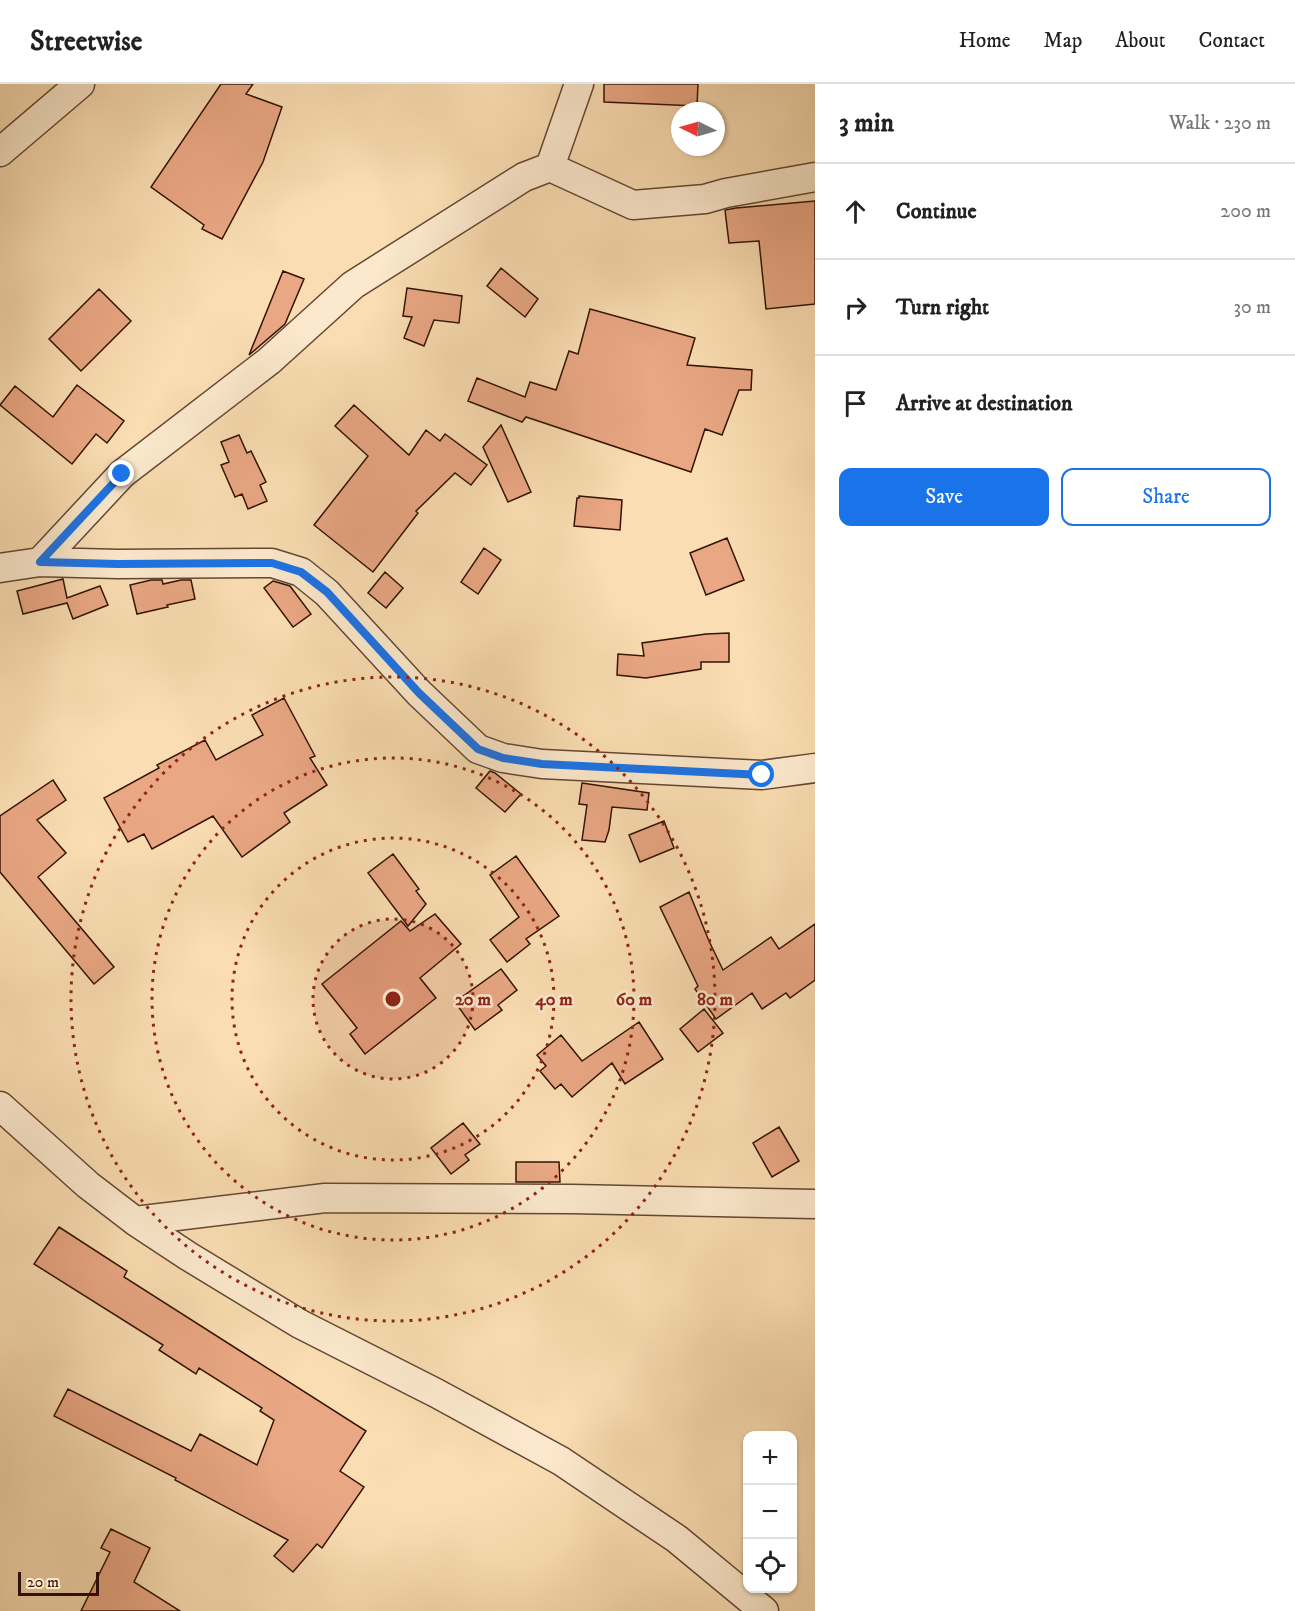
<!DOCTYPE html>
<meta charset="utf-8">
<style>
body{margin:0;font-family:"IM FELL DW Pica",serif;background:#f2f2f2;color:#222}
.controls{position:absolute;right:18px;bottom:18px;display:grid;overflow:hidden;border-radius:12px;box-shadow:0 2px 4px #0004}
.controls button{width:54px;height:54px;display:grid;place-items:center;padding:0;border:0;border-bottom:2px solid #e0e0e0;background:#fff;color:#222;font:30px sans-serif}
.compass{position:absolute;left:671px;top:18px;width:54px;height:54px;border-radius:50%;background:#fff;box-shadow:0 2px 4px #0004;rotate:275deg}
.scale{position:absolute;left:18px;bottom:15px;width:81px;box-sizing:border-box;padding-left:6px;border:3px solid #331307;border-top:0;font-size:16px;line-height:21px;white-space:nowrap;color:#331307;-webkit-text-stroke:4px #fce9cd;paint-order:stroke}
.stop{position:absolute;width:18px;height:18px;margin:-14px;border:4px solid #1a73e8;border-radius:50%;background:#fff}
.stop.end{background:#1a73e8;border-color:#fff;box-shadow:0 2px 6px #0008}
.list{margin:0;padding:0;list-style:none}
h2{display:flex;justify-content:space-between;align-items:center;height:78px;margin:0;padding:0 24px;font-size:26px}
h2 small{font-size:20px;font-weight:400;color:#767676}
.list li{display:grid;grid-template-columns:39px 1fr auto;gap:18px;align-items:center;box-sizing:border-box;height:96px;padding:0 24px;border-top:2px solid #e0e0e0}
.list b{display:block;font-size:22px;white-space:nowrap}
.list em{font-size:20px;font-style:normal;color:#767676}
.actions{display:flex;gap:12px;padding:18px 24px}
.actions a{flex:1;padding:14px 0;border:2px solid #1a73e8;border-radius:12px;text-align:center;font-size:21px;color:#1a73e8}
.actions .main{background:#1a73e8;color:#fff}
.icon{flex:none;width:33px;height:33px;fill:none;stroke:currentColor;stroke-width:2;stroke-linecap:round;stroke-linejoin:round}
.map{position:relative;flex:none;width:815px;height:1527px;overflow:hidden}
header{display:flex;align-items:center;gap:36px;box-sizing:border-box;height:84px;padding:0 30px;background:#fff;border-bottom:2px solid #e0e0e0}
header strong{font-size:28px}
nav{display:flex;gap:33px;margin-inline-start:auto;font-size:21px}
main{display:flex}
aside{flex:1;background:#fff}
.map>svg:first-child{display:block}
</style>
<header>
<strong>Streetwise</strong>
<nav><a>Home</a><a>Map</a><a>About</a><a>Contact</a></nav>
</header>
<main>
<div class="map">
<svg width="815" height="1527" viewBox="0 0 815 1527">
<rect width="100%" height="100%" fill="#faddb2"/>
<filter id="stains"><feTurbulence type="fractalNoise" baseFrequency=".00333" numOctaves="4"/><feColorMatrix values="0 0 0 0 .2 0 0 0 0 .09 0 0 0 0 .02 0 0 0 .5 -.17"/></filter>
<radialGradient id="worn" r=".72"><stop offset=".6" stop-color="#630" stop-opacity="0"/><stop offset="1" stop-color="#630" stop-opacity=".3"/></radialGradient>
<!-- building -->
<path fill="#e9a783" stroke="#331307" stroke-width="1.5" d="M 221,0 L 253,0 L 246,10 L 282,23 L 263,78 L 222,155 L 202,145 L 204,141 L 151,103 Z
M 604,0 L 698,0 L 697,22 L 604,18 Z
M 815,117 L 815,220 L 766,225 L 759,157 L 729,159 L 725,126 L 736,124 Z
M 501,184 L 538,215 L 525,233 L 487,202 Z
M 283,187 L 304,195 L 285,240 L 249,271 Z
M 407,204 L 462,212 L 459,239 L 434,236 L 424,262 L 404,254 L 412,233 L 403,232 Z
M 99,205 L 131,237 L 81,287 L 49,255 Z
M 590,225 L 695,254 L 687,281 L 752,286 L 751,306 L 739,306 L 722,351 L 705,345 L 691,388 L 526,333 L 522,338 L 468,317 L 477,294 L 525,313 L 530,298 L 556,306 L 569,267 L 578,270 Z
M 77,301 L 124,337 L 107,359 L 96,350 L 72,380 L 0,321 L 15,302 L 53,333 Z
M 354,321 L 409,371 L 426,346 L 440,357 L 445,350 L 487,381 L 471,401 L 455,389 L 416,427 L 418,429 L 373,488 L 314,441 L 368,372 L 335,342 Z
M 501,341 L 531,408 L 508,418 L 483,363 Z
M 239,351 L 247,369 L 251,367 L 266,398 L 260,401 L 267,417 L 248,425 L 242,410 L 235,413 L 221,381 L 229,378 L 221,358 Z
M 579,412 L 622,416 L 620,446 L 574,442 L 577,414 L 579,414 Z
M 727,454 L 744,496 L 706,511 L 690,469 Z
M 484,464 L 501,476 L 478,510 L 461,498 Z
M 385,488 L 403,504 L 386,524 L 368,509 Z
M 63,495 L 67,514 L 100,502 L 108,521 L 73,535 L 67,519 L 23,530 L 17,507 Z
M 151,496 L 162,496 L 163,500 L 181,496 L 191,496 L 195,515 L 167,521 L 168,523 L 137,530 L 130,501 Z
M 273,497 L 290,502 L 311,530 L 293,543 L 264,504 Z
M 729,549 L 729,578 L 701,578 L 701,585 L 646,594 L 617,591 L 618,570 L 644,572 L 642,559 L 706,550 Z
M 284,614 L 315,672 L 310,674 L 327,701 L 284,729 L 290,738 L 242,773 L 213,732 L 152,765 L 144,750 L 128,758 L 104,714 L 159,684 L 157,681 L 205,656 L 216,676 L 263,651 L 252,631 Z
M 490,687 L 495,689 L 521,710 L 505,728 L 476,704 Z
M 53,696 L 66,716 L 37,736 L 66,769 L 38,793 L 114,883 L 94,900 L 0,788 L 0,732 Z
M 582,699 L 649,709 L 647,726 L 612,723 L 609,746 L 605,758 L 582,756 L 587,721 L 579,720 Z
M 664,737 L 674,764 L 640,778 L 629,751 Z
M 393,770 L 419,805 L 416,807 L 426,820 L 408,842 L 368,789 Z
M 516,772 L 559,832 L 526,855 L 530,860 L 507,878 L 490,856 L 519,833 L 490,791 Z
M 689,808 L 709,857 L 723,886 L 771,853 L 779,865 L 815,840 L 815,896 L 790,914 L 786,909 L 762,925 L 752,909 L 716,935 L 695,905 L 698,902 L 660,823 Z
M 435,830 L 461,860 L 420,894 L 436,914 L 365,970 L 350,950 L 357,944 L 322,900 L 401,837 L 410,847 Z
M 501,885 L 517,906 L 498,921 L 502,926 L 475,946 L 455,918 Z
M 704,925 L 723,949 L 698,968 L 680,945 Z
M 639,938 L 663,975 L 625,1000 L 612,979 L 572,1013 L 561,1000 L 555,1005 L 540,987 L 546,982 L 537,971 L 561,951 L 582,977 Z
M 463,1039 L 480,1060 L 465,1071 L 469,1076 L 451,1090 L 431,1064 Z
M 779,1043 L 799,1077 L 772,1093 L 753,1059 Z
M 516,1078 L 559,1078 L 560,1098 L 516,1098 Z
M 59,1143 L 127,1187 L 124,1193 L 366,1347 L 340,1387 L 364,1403 L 322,1464 L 317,1460 L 293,1488 L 274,1472 L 288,1456 L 175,1396 L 176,1394 L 54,1332 L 68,1305 L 191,1367 L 200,1350 L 257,1381 L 274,1336 L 260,1327 L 262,1324 L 199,1284 L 196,1290 L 159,1266 L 163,1261 L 34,1180 Z
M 111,1445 L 150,1464 L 134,1498 L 180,1527 L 81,1527 L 110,1468 L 101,1464 Z"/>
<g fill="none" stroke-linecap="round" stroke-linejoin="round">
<!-- street casing -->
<g stroke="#654632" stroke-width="31">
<path id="street" d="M 0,68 L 80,0
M 550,83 L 579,0
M 40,478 L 122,390 L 269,277 L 353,201 L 524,93 L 550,83 L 633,121 L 705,115 L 726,109 L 815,93
M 0,484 L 40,478 L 118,480 L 272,479 L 301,488 L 327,509 L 419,609 L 478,665 L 503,674 L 542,680 L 762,691 L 815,684
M 0,1022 L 88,1101 L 135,1137 L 188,1172 L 300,1240 L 436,1309 L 561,1377 L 677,1455 L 764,1527
M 135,1137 L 325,1114 L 572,1115 L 815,1120"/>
</g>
<!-- street -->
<use href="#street" stroke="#fce9cd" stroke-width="28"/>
</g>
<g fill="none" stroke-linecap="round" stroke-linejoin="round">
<!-- route -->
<path stroke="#1a73e8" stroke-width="8" d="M 122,390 L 40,478 L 118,480 L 272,479 L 301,488 L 327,508 L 419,609 L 478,665 L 503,674 L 542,680 L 762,691"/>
</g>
<!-- distance rings -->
<circle cx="393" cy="915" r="80" fill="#8f2418" fill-opacity=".12"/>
<g fill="none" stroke="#8f2418" stroke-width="3" stroke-dasharray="3 6">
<circle cx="393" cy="915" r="80"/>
<circle cx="393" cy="915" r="161"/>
<circle cx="393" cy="915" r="241"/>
<circle cx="393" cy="915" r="322"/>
</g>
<circle cx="393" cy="915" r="9" fill="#8f2418" stroke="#fce9cd" stroke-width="3"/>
<g font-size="18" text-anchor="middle" font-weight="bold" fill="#8f2418" stroke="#fce9cd" stroke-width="5" stroke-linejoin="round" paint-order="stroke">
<text x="473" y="921">20 m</text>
<text x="554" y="921">40 m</text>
<text x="634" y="921">60 m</text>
<text x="715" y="921">80 m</text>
</g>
<rect width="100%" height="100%" filter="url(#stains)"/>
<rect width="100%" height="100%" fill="url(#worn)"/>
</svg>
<div class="controls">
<button>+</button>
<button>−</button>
<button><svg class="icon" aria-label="locate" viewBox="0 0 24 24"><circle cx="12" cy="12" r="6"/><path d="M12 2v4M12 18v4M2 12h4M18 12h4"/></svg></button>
</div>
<svg class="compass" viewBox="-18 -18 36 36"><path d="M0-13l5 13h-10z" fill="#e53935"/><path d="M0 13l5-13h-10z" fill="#767676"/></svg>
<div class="scale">20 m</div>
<div class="stop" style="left:762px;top:691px"></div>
<div class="stop end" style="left:122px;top:390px"></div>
</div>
<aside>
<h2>3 min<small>Walk · 230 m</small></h2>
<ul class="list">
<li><svg class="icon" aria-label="ahead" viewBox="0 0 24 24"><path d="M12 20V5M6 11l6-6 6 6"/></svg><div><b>Continue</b></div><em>200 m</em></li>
<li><svg class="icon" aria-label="right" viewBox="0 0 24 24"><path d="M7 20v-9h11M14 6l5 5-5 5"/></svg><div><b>Turn right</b></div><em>30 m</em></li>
<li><svg class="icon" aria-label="arrive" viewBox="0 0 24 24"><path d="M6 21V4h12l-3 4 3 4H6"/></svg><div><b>Arrive at destination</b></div></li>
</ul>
<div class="actions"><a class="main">Save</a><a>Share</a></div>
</aside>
</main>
